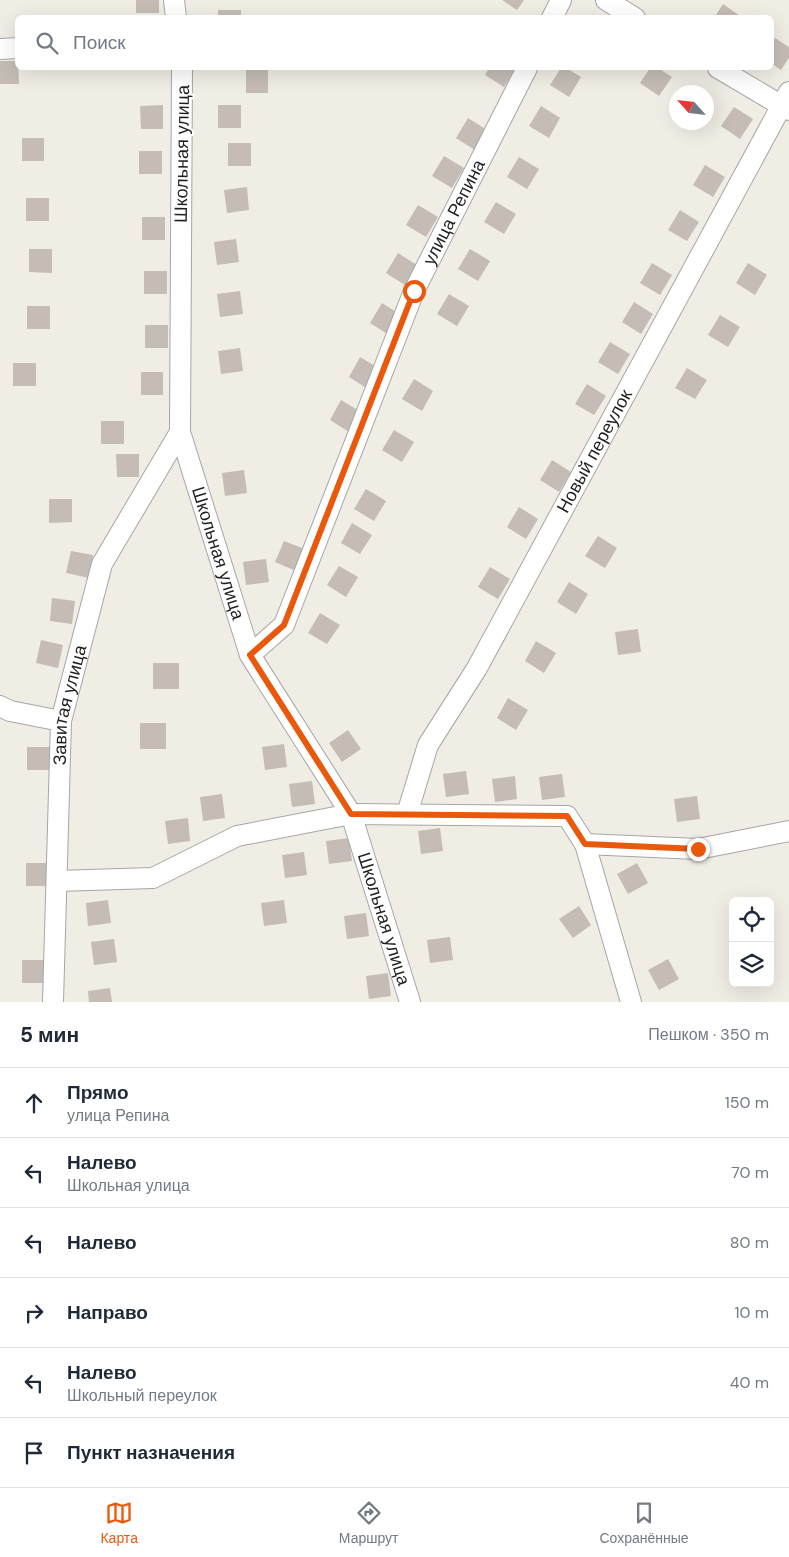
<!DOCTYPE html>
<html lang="ru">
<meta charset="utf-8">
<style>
body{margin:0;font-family:"DM Sans",sans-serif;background:#f2f2f3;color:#1f2937}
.controls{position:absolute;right:15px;bottom:15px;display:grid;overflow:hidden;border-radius:8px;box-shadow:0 5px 20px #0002}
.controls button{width:45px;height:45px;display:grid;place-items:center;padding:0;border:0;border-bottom:1px solid #e0e1e3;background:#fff;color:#1f2937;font:25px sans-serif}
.compass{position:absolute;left:669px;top:85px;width:45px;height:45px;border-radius:50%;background:#fff;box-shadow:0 5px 20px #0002;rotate:297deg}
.stop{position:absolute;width:15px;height:15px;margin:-11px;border:4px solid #ea580c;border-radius:50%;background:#fff}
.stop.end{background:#ea580c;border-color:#fff;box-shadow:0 1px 5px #0008}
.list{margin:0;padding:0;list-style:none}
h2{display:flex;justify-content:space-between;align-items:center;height:65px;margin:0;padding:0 20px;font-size:21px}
h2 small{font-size:16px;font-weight:400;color:#747a83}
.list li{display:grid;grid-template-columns:32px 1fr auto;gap:15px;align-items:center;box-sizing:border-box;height:70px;padding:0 20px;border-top:1px solid #e0e1e3}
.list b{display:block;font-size:19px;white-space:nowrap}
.list p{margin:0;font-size:16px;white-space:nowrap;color:#747a83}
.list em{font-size:16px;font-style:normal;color:#747a83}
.icon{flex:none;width:28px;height:28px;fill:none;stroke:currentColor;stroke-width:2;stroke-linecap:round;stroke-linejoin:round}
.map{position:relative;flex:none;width:789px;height:1002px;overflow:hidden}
.search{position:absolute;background:#fff;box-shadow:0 5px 20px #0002;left:15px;right:15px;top:15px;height:55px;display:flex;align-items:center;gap:12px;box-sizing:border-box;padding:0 18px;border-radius:8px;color:#747a83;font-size:19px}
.sheet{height:485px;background:#fff}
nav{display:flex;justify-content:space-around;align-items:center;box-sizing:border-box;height:70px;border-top:1px solid #e0e1e3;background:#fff;font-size:14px;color:#747a83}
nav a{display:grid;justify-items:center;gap:2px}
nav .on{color:#ea580c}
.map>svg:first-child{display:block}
</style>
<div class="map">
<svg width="789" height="1002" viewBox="0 0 789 1002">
<rect width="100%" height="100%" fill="#f0ede5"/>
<!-- building -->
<path fill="#c4bcb5" d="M 136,0 L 159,0 L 159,13 L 136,13 Z
M 502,0 L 524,0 L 517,10 Z
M 723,4 L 743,18 L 714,18 Z
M 218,10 L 241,10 L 241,18 L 218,18 Z
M 775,38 L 789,47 L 789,58 L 781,70 L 772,64 L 772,43 Z
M 0,61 L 18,61 L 19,84 L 0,84 Z
M 489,68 L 516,68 L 504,87 L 485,75 Z
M 561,68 L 566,68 L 581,77 L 569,97 L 550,85 Z
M 650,68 L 658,68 L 672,77 L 659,96 L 640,83 Z
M 246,70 L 268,70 L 268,93 L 246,93 Z
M 163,105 L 163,129 L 141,129 L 140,106 Z
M 218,105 L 241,105 L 241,128 L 218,128 Z
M 541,106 L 560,118 L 549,138 L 529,126 Z
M 734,107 L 753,119 L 740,139 L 721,126 Z
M 468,118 L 487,130 L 475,150 L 456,138 Z
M 22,138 L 44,138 L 44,161 L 22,161 Z
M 228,143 L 251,143 L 251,166 L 228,166 Z
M 139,151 L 162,151 L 162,174 L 139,174 Z
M 444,156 L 464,168 L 452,188 L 432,176 Z
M 519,157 L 539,169 L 527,189 L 507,177 Z
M 705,165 L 725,177 L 713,197 L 693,185 Z
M 247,187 L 249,210 L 227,213 L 224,190 Z
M 26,198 L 49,198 L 49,221 L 26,221 Z
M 496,202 L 516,214 L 504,234 L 484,222 Z
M 418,205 L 438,217 L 426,237 L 406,225 Z
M 680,210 L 699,222 L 687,241 L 668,230 Z
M 142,217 L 165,217 L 165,240 L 142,240 Z
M 236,239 L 239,262 L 217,265 L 214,242 Z
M 29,249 L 52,249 L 52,273 L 29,272 Z
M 470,249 L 490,261 L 478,281 L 458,269 Z
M 398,253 L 417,265 L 405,285 L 386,273 Z
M 652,263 L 672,275 L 660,295 L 640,283 Z
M 748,263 L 767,275 L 755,295 L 736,283 Z
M 144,271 L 167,271 L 167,294 L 144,294 Z
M 240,291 L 243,314 L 220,317 L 217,294 Z
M 449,294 L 469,306 L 457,326 L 437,314 Z
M 634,302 L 653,314 L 641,334 L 622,322 Z
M 382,303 L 401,315 L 389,335 L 370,323 Z
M 27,306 L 50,306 L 50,329 L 27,329 Z
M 720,315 L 740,327 L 728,347 L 708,335 Z
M 145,325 L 168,325 L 168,348 L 145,348 Z
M 610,342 L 630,354 L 618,374 L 598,362 Z
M 240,348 L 243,371 L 221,374 L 218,351 Z
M 360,357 L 380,369 L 368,389 L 349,377 Z
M 13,363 L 36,363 L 36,386 L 13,386 Z
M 687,368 L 707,380 L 695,399 L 675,388 Z
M 141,372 L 163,372 L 163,395 L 141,395 Z
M 414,379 L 433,391 L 422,411 L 402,399 Z
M 587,384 L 606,396 L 594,415 L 575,404 Z
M 341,400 L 361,412 L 349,432 L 330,420 Z
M 101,421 L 124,421 L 124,444 L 101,444 Z
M 394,430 L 414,442 L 402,462 L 382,450 Z
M 116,454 L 139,454 L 139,477 L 117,477 Z
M 552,460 L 571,472 L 559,492 L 540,480 Z
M 244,470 L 247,493 L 225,496 L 222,473 Z
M 366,489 L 386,501 L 374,521 L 354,509 Z
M 49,499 L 72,499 L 72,522 L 49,523 Z
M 519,507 L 538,519 L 526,539 L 507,527 Z
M 352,523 L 372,535 L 360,554 L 341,543 Z
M 598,536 L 617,548 L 605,568 L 585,556 Z
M 284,541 L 305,549 L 296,571 L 275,562 Z
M 71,551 L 93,555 L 89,578 L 66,573 Z
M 266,559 L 269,582 L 246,585 L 243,562 Z
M 339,566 L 358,577 L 346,597 L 327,585 Z
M 490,567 L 510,579 L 498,599 L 478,587 Z
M 569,582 L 588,594 L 576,614 L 557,602 Z
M 52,598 L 75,601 L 72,624 L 50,621 Z
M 320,613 L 340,625 L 327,644 L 308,633 Z
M 638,629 L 641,652 L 618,655 L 615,632 Z
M 41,640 L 63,645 L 58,668 L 36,663 Z
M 536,641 L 556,653 L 544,673 L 525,661 Z
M 153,663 L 179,663 L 179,689 L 153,689 Z
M 508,698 L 528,710 L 516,730 L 497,718 Z
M 140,723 L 166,723 L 166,749 L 140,749 Z
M 348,730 L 361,749 L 342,762 L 329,743 Z
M 284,744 L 287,767 L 265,770 L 262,747 Z
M 27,747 L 50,747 L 50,770 L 27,770 Z
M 466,771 L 469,794 L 446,797 L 443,774 Z
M 562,774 L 565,797 L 542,800 L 539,777 Z
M 515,776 L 517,799 L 495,802 L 492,779 Z
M 312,781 L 315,804 L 292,807 L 289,784 Z
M 222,794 L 225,818 L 203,821 L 200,797 Z
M 697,796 L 700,819 L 677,822 L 674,799 Z
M 188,818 L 190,841 L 168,844 L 165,821 Z
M 440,828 L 443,851 L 421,854 L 418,831 Z
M 349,838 L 352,861 L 329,864 L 326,841 Z
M 304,852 L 307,875 L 285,878 L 282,855 Z
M 26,863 L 49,863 L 49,886 L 26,886 Z
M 637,863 L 648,883 L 628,894 L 617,874 Z
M 108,900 L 111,923 L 88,926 L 86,903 Z
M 284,900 L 287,923 L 264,926 L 261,903 Z
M 579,906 L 591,925 L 573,938 L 559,919 Z
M 366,913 L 369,936 L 347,939 L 344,916 Z
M 450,937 L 453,960 L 430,963 L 427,940 Z
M 114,939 L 117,962 L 94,965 L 91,942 Z
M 668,959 L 679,979 L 659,990 L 648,970 Z
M 22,960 L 44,960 L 45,983 L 22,983 Z
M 388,973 L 391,996 L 369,999 L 366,976 Z
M 110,988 L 112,1002 L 89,1002 L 88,991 Z"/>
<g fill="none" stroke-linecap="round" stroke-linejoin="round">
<!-- minor casing -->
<g stroke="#a6a6a6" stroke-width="22">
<g id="minor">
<path d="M 174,0 L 176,18"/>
<path d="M 606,0 L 635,18"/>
<path d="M 552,18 L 561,0"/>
<path d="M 0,49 L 18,48"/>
<path id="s1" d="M 182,68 L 180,432 L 250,655 L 351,814 L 410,1002"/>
<path d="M 718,68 L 789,110"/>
<path id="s2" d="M 250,655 L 284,625 L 414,291 L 527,68"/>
<path d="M 0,706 L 10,711 L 61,721"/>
<path id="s3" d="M 407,814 L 428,745 L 477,668 L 789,92"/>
<path d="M 57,881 L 153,878 L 237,836 L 351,814 L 567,816 L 585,844"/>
<path id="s4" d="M 53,1002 L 61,721 L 102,564 L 180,432"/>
<path d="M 631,1002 L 585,844 L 698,849 L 789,831"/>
</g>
</g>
<!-- minor -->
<use href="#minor" stroke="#fff" stroke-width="20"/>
</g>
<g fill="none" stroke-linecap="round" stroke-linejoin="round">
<!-- route -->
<path stroke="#ea580c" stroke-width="6" d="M 414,291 L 284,625 L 250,655 L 351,814 L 567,816 L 585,844 L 698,849"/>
</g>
<g text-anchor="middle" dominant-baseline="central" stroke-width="4.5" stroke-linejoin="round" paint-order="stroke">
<!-- street labels -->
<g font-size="18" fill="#1f1f1f" stroke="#fff">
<text transform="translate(182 154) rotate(-89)">Школьная улица</text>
<text stroke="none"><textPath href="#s2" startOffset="492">улица Репина</textPath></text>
<text stroke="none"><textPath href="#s3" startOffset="410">Новый переулок</textPath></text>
<text stroke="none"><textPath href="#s1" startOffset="491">Школьная улица</textPath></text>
<text stroke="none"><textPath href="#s4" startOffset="298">Завитая улица</textPath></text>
<text stroke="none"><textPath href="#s1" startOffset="896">Школьная улица</textPath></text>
</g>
</g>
</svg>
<div class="controls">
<button><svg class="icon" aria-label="locate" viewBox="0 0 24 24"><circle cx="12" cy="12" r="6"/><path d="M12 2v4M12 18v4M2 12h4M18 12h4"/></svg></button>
<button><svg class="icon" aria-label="layers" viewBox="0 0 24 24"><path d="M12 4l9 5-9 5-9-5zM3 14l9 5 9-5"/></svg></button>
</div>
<svg class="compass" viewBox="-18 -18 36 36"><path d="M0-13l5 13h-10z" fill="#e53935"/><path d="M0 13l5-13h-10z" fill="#747a83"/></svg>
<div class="stop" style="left:414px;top:291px"></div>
<div class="stop end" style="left:698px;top:849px"></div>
<div class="search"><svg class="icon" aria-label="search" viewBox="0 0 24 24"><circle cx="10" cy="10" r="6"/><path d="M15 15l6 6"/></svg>Поиск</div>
</div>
<section class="sheet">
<h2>5 мин<small>Пешком · 350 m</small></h2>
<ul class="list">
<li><svg class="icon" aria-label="ahead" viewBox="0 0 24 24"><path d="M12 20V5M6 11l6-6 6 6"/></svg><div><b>Прямо</b><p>улица Репина</p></div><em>150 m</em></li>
<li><svg class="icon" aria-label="left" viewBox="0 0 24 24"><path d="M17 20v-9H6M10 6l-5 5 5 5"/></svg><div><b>Налево</b><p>Школьная улица</p></div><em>70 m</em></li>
<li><svg class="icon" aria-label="left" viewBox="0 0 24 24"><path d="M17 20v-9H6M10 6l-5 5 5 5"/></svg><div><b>Налево</b></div><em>80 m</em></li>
<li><svg class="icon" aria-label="right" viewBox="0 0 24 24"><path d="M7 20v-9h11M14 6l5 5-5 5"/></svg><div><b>Направо</b></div><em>10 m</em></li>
<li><svg class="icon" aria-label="left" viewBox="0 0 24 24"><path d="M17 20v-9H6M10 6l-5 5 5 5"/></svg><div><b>Налево</b><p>Школьный переулок</p></div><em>40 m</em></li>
<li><svg class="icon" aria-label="arrive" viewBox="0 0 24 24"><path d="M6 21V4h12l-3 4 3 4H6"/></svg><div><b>Пункт назначения</b></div></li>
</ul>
</section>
<nav>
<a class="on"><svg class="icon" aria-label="map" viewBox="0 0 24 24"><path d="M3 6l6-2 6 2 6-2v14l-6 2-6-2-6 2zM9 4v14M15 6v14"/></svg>Карта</a>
<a><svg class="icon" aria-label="directions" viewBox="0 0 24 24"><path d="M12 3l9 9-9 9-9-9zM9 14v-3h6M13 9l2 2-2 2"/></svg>Маршрут</a>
<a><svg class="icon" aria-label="saved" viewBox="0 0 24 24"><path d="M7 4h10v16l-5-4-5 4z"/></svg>Сохранённые</a>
</nav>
